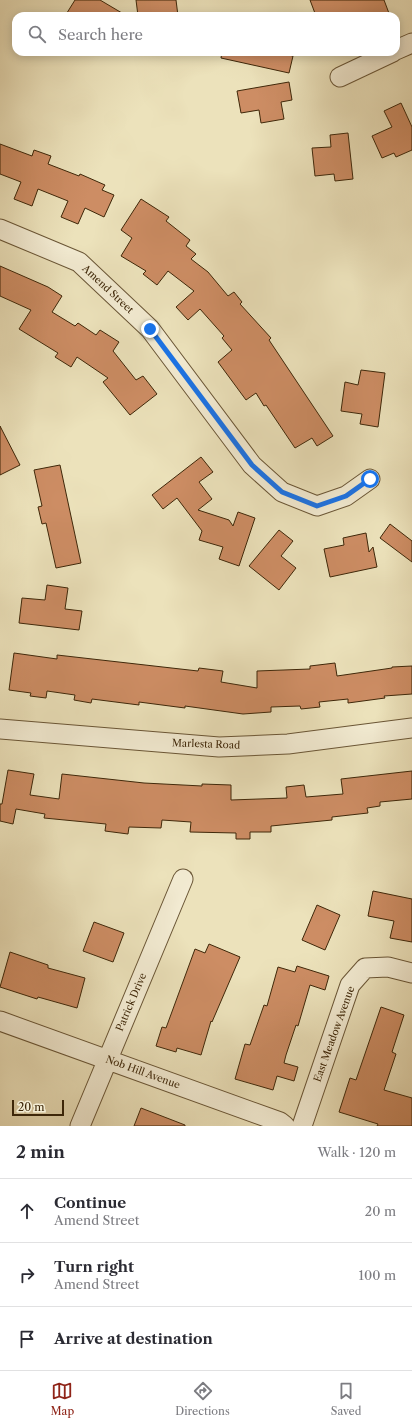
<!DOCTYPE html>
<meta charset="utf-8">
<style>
body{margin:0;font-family:"Libre Caslon Text",serif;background:#f2f2f3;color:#2b2b33}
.scale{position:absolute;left:12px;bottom:10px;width:52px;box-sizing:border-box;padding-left:4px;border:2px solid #3e2709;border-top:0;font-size:11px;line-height:14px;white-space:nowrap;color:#3e2709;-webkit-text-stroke:3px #f3ecd3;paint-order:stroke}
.stop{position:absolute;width:12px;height:12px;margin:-9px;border:3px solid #1a73e8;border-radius:50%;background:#fff}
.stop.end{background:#1a73e8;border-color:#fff;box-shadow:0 1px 4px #0008}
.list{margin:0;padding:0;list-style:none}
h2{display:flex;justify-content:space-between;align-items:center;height:52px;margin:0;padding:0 16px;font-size:17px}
h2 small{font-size:13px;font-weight:400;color:#7c7c81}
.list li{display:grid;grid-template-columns:26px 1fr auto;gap:12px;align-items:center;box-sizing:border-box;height:64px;padding:0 16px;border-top:1px solid #e1e1e2}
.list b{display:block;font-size:15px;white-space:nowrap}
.list p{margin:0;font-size:13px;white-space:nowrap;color:#7c7c81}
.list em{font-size:13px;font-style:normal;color:#7c7c81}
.icon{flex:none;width:22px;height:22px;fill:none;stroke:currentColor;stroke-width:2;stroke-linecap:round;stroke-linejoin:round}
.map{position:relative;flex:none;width:412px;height:1126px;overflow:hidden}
.search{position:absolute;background:#fff;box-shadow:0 2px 10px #0003;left:12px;right:12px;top:12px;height:44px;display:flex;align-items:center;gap:10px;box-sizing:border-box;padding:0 14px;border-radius:12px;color:#7c7c81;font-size:15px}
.sheet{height:244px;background:#fff}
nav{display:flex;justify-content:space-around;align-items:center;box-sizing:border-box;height:56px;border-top:1px solid #e1e1e2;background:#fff;font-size:11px;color:#7c7c81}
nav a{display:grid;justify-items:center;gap:2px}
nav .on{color:#8f2418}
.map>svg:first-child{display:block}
</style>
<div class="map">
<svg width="412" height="1126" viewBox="0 0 412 1126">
<rect width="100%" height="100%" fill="#ece2bb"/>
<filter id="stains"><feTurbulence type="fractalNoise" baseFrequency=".005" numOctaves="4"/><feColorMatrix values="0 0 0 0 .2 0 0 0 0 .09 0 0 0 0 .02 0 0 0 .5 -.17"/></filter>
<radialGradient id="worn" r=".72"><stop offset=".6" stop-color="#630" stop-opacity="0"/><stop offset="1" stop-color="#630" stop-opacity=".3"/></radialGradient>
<!-- building -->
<path fill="#cd8d64" stroke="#3e2709" d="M 75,0 L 100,0 L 127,16 L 65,16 Z
M 136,0 L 176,0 L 178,16 L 138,16 Z
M 310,0 L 384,0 L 390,16 L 316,16 Z
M 222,52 L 274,52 L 293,56 L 289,73 L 221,58 Z
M 289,82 L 292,100 L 281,102 L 284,119 L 261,123 L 259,110 L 241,113 L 237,91 Z
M 401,103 L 412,127 L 412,150 L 396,157 L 394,153 L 382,158 L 372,136 L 392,127 L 384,111 Z
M 348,133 L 353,179 L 335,181 L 334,174 L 315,176 L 312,148 L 331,147 L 330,135 Z
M 0,144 L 32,156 L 34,150 L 51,156 L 48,164 L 79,176 L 80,174 L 105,185 L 102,190 L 114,195 L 104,217 L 85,208 L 78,224 L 61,217 L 68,201 L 38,189 L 32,206 L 14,199 L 21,182 L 0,174 Z
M 141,199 L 169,217 L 166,221 L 190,240 L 186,246 L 196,254 L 191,259 L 208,272 L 228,296 L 234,292 L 242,302 L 240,304 L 271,338 L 269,340 L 333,436 L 317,446 L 312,438 L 295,448 L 266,405 L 264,406 L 256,393 L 246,400 L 218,362 L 232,350 L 222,338 L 224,336 L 200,309 L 188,320 L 176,307 L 194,291 L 168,271 L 157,285 L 143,274 L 146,271 L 121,256 L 132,238 L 121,230 Z
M 0,266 L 48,287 L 62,296 L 52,312 L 75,326 L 78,323 L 96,335 L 100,330 L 119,342 L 113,351 L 136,380 L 143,376 L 157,394 L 130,415 L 103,382 L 108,378 L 77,357 L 71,367 L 55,357 L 58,353 L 19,329 L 31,310 L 0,296 Z
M 361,370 L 385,373 L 378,427 L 360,424 L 362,414 L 341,411 L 345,382 L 358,385 Z
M 0,426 L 20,465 L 0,475 Z
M 201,457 L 213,472 L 199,482 L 212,499 L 198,510 L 229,520 L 233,526 L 238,512 L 255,518 L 239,566 L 219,559 L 223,547 L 199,540 L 202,531 L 177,498 L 163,509 L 152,495 Z
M 60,465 L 81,563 L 56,568 L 46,523 L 42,524 L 38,507 L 42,506 L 34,470 Z
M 390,524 L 412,541 L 412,562 L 380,538 Z
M 279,530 L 293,541 L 281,556 L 296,568 L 279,590 L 249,566 Z
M 366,533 L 369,552 L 373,547 L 377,567 L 330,577 L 324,549 L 344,545 L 343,538 Z
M 47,585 L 68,588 L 65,609 L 82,611 L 79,630 L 19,623 L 22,598 L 45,600 Z
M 14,653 L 57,659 L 57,655 L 198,671 L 199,668 L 223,671 L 221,682 L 257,688 L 257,671 L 310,669 L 310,666 L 335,663 L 337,676 L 392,668 L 392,667 L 412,666 L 412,694 L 384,696 L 385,698 L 348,703 L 348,699 L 319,702 L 320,707 L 301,709 L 300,706 L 271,707 L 271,712 L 243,714 L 185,706 L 185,708 L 139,702 L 139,705 L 92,699 L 91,703 L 74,700 L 75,695 L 47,691 L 46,698 L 30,696 L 31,693 L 9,690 Z
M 8,770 L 34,774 L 30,795 L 59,799 L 62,774 L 144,783 L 202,786 L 202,784 L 231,785 L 231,800 L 287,798 L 286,787 L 304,785 L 306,797 L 343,794 L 341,779 L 412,771 L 412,799 L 380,802 L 380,806 L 367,808 L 368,813 L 332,817 L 332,820 L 271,826 L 271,832 L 250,832 L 250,839 L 236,839 L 236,833 L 190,832 L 191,822 L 162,820 L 161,828 L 129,827 L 128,834 L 105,831 L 106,824 L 44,818 L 45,814 L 16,809 L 13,824 L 0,821 L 0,804 L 2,804 Z
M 373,891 L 412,899 L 412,942 L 390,938 L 394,921 L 368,916 Z
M 317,905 L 340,915 L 325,950 L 302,940 Z
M 94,922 L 124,933 L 113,962 L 83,951 Z
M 209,944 L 240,957 L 212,1022 L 211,1021 L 201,1055 L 177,1048 L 176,1052 L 156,1046 L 162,1027 L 166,1028 L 195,949 L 205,953 Z
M 10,952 L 48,965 L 48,968 L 85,978 L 77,1008 L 38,997 L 37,999 L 0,987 Z
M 297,966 L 329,976 L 325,990 L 310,985 L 298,1026 L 296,1025 L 286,1055 L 284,1063 L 298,1067 L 294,1081 L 277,1076 L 273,1090 L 235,1079 L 245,1044 L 250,1045 L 264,1005 L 267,1006 L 278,967 L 295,972 Z
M 381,1007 L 404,1015 L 392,1052 L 396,1054 L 384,1090 L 412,1098 L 412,1126 L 377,1126 L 378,1124 L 339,1112 L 350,1078 L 356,1080 Z
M 141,1108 L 185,1125 L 185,1126 L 134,1126 Z"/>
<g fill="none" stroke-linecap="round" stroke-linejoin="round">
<!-- minor casing -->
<g stroke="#6a5636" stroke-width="21">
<path id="minor" d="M 396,50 L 412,43
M 340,77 L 393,52
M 0,229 L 79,262 L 150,329 L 252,465 L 282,492 L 317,506 L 346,496 L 370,479
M 0,729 L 219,747 L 288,744 L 412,728
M 0,1021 L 280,1122 L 285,1126
M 80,1126 L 183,879
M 302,1126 L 350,985 L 365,968 L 388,967 L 412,973"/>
</g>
<!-- minor -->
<use href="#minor" stroke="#f3ecd3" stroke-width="19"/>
</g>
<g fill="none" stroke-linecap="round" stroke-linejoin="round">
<!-- route -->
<path stroke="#1a73e8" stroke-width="5" d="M 150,329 L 252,465 L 282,492 L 317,506 L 346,496 L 370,479"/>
</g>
<g text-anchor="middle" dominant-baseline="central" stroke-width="3.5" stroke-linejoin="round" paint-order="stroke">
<!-- street labels -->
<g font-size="10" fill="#3e2709" stroke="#f3ecd3">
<text transform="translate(108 289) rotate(43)">Amend Street</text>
<text transform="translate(206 744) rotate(2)">Marlesta Road</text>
<text transform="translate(131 1002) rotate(-67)">Patrick Drive</text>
<text transform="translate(334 1034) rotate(-70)">East Meadow Avenue</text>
<text transform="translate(143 1072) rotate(20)">Nob Hill Avenue</text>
</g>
</g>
<rect width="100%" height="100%" filter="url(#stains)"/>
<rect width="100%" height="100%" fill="url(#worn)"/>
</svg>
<div class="scale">20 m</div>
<div class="stop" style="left:370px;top:479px"></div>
<div class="stop end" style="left:150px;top:329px"></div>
<div class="search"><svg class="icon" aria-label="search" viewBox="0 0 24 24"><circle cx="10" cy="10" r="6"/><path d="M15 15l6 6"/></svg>Search here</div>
</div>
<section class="sheet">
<h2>2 min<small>Walk · 120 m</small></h2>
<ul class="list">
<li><svg class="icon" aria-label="ahead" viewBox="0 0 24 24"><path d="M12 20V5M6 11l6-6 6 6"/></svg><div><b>Continue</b><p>Amend Street</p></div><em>20 m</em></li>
<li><svg class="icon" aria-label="right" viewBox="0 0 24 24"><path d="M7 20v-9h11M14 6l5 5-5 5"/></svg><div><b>Turn right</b><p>Amend Street</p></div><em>100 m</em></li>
<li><svg class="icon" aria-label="arrive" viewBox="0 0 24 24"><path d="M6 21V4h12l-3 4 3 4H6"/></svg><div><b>Arrive at destination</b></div></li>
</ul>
</section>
<nav>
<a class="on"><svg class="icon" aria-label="map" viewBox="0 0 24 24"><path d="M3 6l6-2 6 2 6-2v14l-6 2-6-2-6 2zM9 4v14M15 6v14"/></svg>Map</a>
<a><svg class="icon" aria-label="directions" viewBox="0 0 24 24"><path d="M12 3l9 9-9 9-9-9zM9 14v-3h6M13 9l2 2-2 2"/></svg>Directions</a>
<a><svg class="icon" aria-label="saved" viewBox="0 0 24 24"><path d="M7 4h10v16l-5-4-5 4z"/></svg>Saved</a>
</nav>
